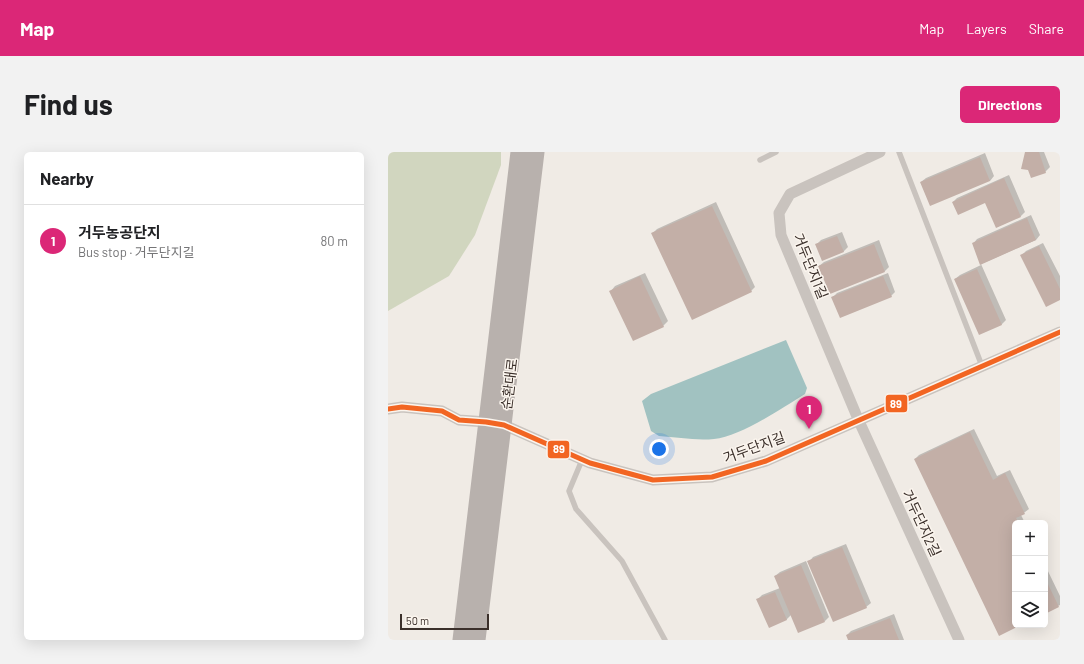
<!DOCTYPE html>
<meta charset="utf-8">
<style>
body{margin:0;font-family:Barlow,"Noto Sans KR",sans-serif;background:#f2f2f2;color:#202124}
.controls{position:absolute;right:12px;bottom:12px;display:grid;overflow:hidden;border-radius:6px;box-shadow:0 4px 16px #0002}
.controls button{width:36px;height:36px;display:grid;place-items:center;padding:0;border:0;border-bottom:1px solid #e0e0e0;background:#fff;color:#202124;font:20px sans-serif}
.scale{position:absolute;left:12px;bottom:10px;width:89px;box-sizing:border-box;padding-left:4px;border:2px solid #3b302b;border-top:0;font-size:11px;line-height:14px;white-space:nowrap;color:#3b302b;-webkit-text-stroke:3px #fbf5ee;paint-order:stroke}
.you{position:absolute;left:271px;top:297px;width:14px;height:14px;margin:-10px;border:3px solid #fff;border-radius:50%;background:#1a73e8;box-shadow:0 0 0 6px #1a73e833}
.badge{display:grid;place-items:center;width:26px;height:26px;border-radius:50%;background:#db2777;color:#fff;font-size:13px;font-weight:700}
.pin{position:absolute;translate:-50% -33px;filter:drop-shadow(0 1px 2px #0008)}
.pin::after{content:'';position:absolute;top:21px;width:14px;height:12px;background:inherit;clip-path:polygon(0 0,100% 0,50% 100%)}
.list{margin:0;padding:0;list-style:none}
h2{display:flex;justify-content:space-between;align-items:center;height:52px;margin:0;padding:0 16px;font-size:17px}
h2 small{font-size:13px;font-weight:400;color:#757577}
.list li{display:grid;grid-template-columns:26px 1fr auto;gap:12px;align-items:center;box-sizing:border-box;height:72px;padding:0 16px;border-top:1px solid #e0e0e0}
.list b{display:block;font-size:15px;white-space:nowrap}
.list p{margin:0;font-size:13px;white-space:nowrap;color:#757577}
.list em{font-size:13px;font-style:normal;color:#757577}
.icon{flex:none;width:22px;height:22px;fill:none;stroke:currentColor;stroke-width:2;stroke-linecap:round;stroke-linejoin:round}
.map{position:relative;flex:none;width:672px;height:488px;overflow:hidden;border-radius:6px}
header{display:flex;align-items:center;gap:24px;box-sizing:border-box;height:56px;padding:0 20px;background:#db2777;color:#fff}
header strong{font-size:19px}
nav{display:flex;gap:22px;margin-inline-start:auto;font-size:14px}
.intro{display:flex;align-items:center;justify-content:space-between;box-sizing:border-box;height:96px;padding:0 24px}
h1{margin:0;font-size:28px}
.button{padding:10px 18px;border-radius:6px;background:#db2777;color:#fff;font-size:14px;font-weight:700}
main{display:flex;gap:24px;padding:0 24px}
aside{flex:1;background:#fff;border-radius:6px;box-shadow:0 4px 16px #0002}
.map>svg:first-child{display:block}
</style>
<header>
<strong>Map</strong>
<nav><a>Map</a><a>Layers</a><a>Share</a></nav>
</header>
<div class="intro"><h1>Find us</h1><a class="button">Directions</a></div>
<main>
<aside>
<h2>Nearby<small></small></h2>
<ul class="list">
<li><span class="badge">1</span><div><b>거두농공단지</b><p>Bus stop · 거두단지길</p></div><em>80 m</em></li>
</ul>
</aside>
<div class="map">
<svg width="672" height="488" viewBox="0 0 672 488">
<rect width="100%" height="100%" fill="#f0ebe5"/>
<!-- green -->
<path fill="#d1d6bf" d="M 0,0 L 113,0 L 113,13 L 87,83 L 61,124 L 0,159 Z"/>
<!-- water -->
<path fill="#a1c2c1" d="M 398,188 L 419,236 L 417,242 C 394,256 352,285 326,287 C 308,289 289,285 271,284 L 263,279 L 254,249 L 263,242 Z"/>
<!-- shadow -->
<path fill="#0003" d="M 638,0 L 656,0 L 662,15 L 657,20 Z
M 597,1 L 606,24 L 602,29 L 533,30 L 538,26 Z
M 621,23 L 637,60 L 633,64 L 609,75 L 598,50 L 565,50 L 569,46 Z
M 328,50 L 367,135 L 363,139 L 265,81 L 269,77 Z
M 643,63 L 652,83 L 648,88 L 593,112 L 618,168 L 613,173 L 567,127 L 572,123 L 593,113 L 585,92 L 589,87 Z
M 454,80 L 460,95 L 455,100 L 429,92 L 433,88 Z
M 491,88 L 501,115 L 497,119 L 442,141 L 431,114 L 436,110 Z
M 655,91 L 672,124 L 672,146 L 633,104 L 638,99 Z
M 257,121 L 280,169 L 275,174 L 223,139 L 227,134 Z
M 500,121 L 507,140 L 503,144 L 445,145 L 449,141 Z
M 586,277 L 609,324 L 622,318 L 641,357 L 633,363 L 637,371 L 627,371 L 627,473 L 631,473 L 611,482 L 527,307 L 531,303 Z
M 458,392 L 483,451 L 478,455 L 421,410 L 425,405 Z
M 418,409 L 441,465 L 437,469 L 403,463 L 398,468 L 370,447 L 374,443 L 392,436 L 387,424 L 392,420 Z
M 657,413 L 672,444 L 672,453 L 657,460 Z
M 506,462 L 516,488 L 461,488 L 459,483 L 463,479 Z"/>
<!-- building -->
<path fill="#c3afa7" d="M 637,0 L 651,0 L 658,21 L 643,26 L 640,18 L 633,17 Z
M 592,5 L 602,29 L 542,54 L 532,30 Z
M 616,26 L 633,65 L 608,76 L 597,51 L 570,63 L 564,50 Z
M 324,54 L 364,140 L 304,168 L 263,81 Z
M 639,66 L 648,88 L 592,113 L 584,91 Z
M 449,84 L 456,100 L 434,109 L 427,92 Z
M 486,92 L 497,120 L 442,142 L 430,114 Z
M 651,94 L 672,137 L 672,148 L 658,155 L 632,103 Z
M 589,117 L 614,173 L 591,183 L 566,127 Z
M 252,124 L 276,175 L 245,189 L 221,139 Z
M 495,124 L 504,145 L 452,166 L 443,145 Z
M 582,280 L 605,328 L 617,321 L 637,362 L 628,366 L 631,371 L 627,371 L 627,473 L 633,473 L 611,484 L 526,307 Z
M 454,395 L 479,456 L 445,470 L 419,409 Z
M 413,413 L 437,470 L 410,481 L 386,424 Z
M 657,426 L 671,455 L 657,462 Z
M 387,440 L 399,468 L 381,476 L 368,447 Z
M 502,466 L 511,488 L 460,488 L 458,483 Z"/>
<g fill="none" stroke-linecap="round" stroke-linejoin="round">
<!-- lane -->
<path stroke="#c9c3be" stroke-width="5.5" d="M 511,0 L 594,214
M 372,8 L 388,0
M 194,308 L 181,339 L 188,357 L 234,409 L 277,488"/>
<!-- street -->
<path stroke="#c9c3be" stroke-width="11" d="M 492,0 L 402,42 L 391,61 L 393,83 L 470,267 L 571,488
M 0,257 L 14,255 L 54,259 L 71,268 L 98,270 L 116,273 L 202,311 L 265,328 L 324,325 L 378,309 L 672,180"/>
<!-- primary -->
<path stroke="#b8b1ad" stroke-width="17" d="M 73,488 L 131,0
M 89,488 L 148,0"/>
<!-- bus-1 casing -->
<g stroke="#fbf5ee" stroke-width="8">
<path id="bus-1" d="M 0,257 L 14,255 L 54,259 L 71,268 L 98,270 L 116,273 L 202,311 L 265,328 L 324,325 L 378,309 L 672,180"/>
</g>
<!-- bus-1 -->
<use href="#bus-1" stroke="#f26522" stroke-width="5"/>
</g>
<g text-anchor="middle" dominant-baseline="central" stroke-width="3" stroke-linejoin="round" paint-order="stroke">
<!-- street labels -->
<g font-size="14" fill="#3b302b" stroke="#fbf5ee">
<text transform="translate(423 114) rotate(68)">거두단지1길</text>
<text transform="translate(121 232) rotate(-83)">순환대로</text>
<text transform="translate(366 295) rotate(-20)">거두단지길</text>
<text transform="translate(534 371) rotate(65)">거두단지2길</text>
</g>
</g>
<g stroke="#fbf5ee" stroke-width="1.5">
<rect x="497" y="242" width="23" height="19" rx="4" fill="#f26522"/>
<rect x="159" y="288" width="23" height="19" rx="4" fill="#f26522"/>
</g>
<g font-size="11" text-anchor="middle" font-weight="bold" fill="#fff">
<text x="508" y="256">89</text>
<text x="171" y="301">89</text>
</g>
</svg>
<div class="controls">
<button>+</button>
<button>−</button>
<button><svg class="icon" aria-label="layers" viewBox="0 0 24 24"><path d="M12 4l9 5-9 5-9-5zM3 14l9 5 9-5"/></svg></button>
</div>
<div class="scale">50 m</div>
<div class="you"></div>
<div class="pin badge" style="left:421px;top:277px">1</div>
</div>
</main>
